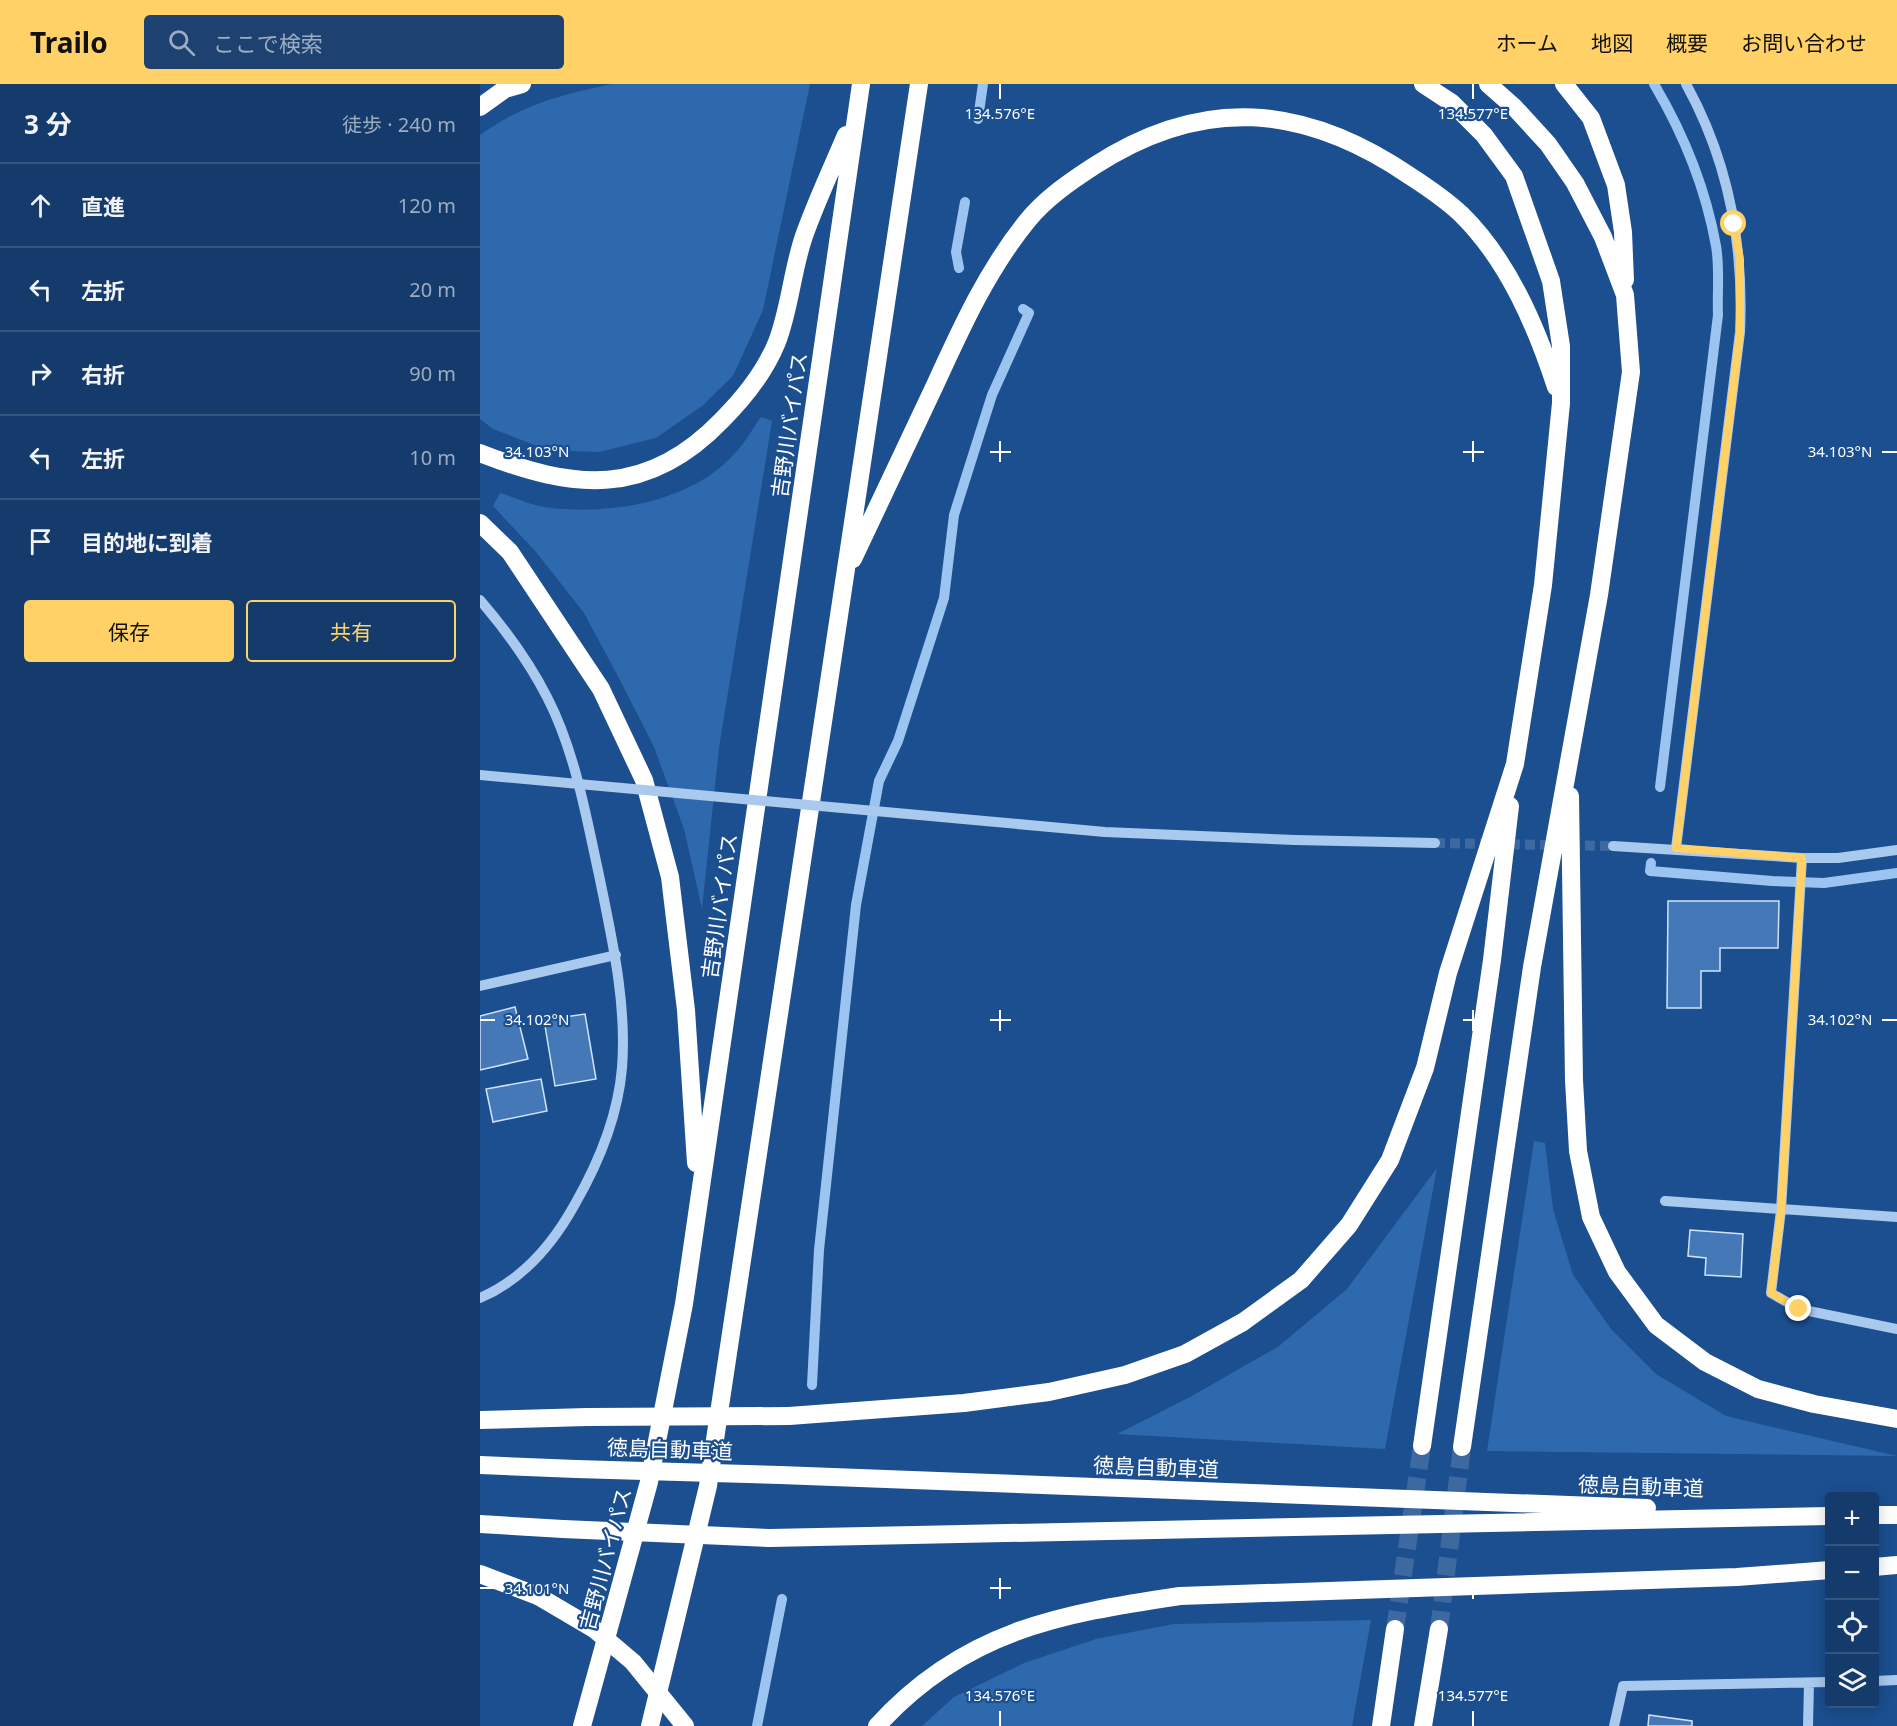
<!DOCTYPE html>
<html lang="ja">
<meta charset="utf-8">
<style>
body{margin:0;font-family:"Noto Sans","Noto Sans JP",sans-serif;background:#1d4271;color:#f1f3f6}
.controls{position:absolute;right:18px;bottom:18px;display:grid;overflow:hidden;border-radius:6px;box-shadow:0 3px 15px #0003}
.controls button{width:54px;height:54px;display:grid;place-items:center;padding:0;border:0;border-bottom:2px solid #33557e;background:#143b6b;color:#f1f3f6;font:30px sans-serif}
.stop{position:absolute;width:18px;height:18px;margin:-14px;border:4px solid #ffd166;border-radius:50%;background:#fff}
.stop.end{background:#ffd166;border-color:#fff;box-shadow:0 2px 6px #0008}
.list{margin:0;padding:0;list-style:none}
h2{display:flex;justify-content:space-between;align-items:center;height:78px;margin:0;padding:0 24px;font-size:26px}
h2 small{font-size:20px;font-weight:400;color:#9dadc1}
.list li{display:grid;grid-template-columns:39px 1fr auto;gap:18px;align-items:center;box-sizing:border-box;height:84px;padding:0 24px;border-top:2px solid #33557e}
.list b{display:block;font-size:22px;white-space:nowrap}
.list em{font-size:20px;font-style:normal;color:#9dadc1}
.actions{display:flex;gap:12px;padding:18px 24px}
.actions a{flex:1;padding:14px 0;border:2px solid #ffd166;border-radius:6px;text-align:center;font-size:21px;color:#ffd166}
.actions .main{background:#ffd166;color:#111}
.icon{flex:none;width:33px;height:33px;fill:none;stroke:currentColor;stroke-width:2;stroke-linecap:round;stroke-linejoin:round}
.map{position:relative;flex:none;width:1417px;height:1642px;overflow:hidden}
header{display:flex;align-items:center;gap:36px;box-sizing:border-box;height:84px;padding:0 30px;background:#ffd166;color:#111}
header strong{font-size:28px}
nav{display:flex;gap:33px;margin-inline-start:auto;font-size:21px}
.search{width:420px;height:54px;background:#1d4271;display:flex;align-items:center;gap:15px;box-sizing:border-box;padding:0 21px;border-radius:6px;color:#9dadc1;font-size:22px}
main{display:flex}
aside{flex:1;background:#143b6b}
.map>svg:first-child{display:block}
</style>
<header>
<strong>Trailo</strong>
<div class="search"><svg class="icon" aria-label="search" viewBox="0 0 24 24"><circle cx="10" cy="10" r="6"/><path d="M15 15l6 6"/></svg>ここで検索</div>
<nav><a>ホーム</a><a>地図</a><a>概要</a><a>お問い合わせ</a></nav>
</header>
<main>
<aside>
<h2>3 分<small>徒歩 · 240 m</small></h2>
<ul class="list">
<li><svg class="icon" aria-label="ahead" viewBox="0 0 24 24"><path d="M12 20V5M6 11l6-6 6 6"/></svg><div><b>直進</b></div><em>120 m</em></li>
<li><svg class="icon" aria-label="left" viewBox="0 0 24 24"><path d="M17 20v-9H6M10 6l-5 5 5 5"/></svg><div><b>左折</b></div><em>20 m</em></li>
<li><svg class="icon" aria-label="right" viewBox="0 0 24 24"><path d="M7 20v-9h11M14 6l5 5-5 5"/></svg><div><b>右折</b></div><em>90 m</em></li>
<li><svg class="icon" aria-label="left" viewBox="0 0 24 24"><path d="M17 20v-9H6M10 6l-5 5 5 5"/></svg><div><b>左折</b></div><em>10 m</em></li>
<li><svg class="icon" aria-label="arrive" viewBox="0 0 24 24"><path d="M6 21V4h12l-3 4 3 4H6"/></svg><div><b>目的地に到着</b></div></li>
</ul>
<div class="actions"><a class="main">保存</a><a>共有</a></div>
</aside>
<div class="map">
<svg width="1417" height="1642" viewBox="0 0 1417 1642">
<rect width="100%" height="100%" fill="#1b4f8f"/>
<!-- green -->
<path fill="#2e69ad" d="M 132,0 L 330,0 L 283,226 L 253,292 L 222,322 L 176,354 L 119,368 L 67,366 L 13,345 L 0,335 L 0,51 C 44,20 80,11 132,0 Z
M 281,333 L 292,337 L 239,664 L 222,825 L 204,745 L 174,663 L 142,600 L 104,529 L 56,468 L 13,422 L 20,409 C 34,413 50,421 64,423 C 128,432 213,419 257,367 C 266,357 273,344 281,333 Z
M 1054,1057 L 1065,1059 L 1073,1125 L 1093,1191 L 1131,1245 L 1176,1290 L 1246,1332 L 1417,1372 L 1007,1367 Z
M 957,1084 L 905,1365 L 637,1350 L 710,1313 L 799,1262 L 867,1205 Z
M 891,1536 L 872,1642 L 442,1642 L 474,1613 L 544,1579 L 616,1555 L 694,1540 Z"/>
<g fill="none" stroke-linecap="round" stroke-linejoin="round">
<!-- stream -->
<path stroke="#9cc4f0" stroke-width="10" d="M 1174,0 C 1203,49 1226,106 1236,162 C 1240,184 1237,209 1238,231 L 1180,703
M 498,35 L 503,0
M 479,184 L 476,168 L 485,118
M 1171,779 L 1170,787 L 1292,797 L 1344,799 L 1417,789
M 332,1301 L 339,1166 L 376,821 L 399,697 L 418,657 L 464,514 L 474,431 L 512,311 L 549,229 L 543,225
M 277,1642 L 302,1515"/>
</g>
<!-- building -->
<path fill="#4478b7" stroke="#cfe3fa" stroke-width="1.5" d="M 1188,817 L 1299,817 L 1298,864 L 1240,864 L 1240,887 L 1221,887 L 1221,924 L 1187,924 Z
M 35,923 L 48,975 L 0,986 L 0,932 Z
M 105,930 L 116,995 L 75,1002 L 64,936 Z
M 61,995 L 67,1027 L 13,1038 L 6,1005 Z
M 1210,1146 L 1263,1150 L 1261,1193 L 1225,1191 L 1226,1174 L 1208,1172 Z
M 1169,1631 L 1212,1637 L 1212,1642 L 1168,1642 Z"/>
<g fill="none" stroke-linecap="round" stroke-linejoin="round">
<!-- minor-tunnel -->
<path stroke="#3d69a0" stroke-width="10" stroke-dasharray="10 5" stroke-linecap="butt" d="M 955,759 L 1133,762"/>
<!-- highway-tunnel -->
<path stroke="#3d69a0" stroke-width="18" stroke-dasharray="18 9" stroke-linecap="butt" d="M 915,1545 L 942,1362
M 959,1545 L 982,1363"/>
<!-- minor -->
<path stroke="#a9c9ee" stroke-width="10" d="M 0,516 C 25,545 49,578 67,613 C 95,667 106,732 119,791 C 132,855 147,919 142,984 C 138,1031 118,1080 95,1120 C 73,1160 42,1196 0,1214
M 815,756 L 955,759
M 1133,762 L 1322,774 L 1358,774 L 1417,766
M 1196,764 L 1260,248 C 1264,162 1248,76 1206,0
M 1322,774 L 1301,1126 L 1291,1209 L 1319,1225 L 1417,1245
M 0,902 L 136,871
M 1185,1117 L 1417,1133
M 1394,1597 L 1417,1596
M 1134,1642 L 1143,1602 L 1350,1598
M 1328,1642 L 1329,1599"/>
<!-- highway -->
<path stroke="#fff" stroke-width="18" d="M 1084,0 L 1111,34 L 1136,101 L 1143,148 L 1145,196
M 0,23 L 25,5 L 42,0
M 0,369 C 94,406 167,414 242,336 C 264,314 285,288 297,258 C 310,224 312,187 324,152 C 336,118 352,84 366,51
M 0,439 L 30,468 L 121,605 L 164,696 L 190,793 L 206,926 L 216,1079
M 373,475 C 401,416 428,358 456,299 C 482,242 508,185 548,136 C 566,114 591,97 614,82 C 723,11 824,20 930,92 C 947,103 966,116 981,130 C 1028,176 1056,242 1076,303
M 1090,712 L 1094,996 L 1098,1067 L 1111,1133 L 1137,1188 L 1176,1241 L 1225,1278 L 1278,1305 L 1334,1320 L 1417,1335
M 309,1332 L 484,1319 L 569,1308 L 645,1291 L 705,1270 L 763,1238 L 821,1196 L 869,1141 L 910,1076 L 945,984 L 968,889 L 1035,680 L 1063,501 L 1081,319 L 1081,262 L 1071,197 L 1034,92 L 1004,51 L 972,19 L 943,0
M 0,1336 L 107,1333
M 942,1362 L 1012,876 L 1030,722
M 982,1363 L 1052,883 L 1119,511 L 1151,288 L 1145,211 L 1123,153 L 1095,99 L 1068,60 L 1034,23 L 1008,0
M 0,1381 L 96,1385
M 300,1391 L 1167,1424
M 1394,1431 L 1417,1431
M 0,1440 L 83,1445
M 290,1454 L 1350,1432
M 1394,1483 L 1417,1481
M 0,1490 L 58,1512
M 102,1642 L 169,1398 L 204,1220 L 381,0
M 170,1642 L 228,1402 L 439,0
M 397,1642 C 483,1547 579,1530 700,1512 L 1257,1493 L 1350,1486
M 901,1642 L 915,1545
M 943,1642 L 959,1545"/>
<!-- minor-bridge -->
<path stroke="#a9c9ee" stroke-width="10" d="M 0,691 L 625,748 L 815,756"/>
<!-- highway-bridge -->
<path stroke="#fff" stroke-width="18" d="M 107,1333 L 309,1332
M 96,1385 L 300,1391
M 83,1445 L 290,1454
M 58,1512 L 114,1545 L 153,1578 L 205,1642"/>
</g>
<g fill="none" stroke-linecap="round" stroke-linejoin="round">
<!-- route -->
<path stroke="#ffd166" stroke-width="8" d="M 1254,140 L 1260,176 L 1260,248 L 1196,764 L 1322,774 L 1301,1126 L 1291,1209 L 1319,1225"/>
</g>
<!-- ticks -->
<path fill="none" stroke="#fff" stroke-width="2" d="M 520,0 L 520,15M 993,0 L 993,15M 520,357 L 520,378M 993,357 L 993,378M 0,368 L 15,368M 510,368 L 531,368M 983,368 L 1004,368M 1402,368 L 1417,368M 520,926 L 520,947M 993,926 L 993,947M 0,936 L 15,936M 510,936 L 531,936M 983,936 L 1004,936M 1402,936 L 1417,936M 520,1494 L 520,1515M 993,1494 L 993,1515M 0,1504 L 15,1504M 510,1504 L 531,1504M 983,1504 L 1004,1504M 520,1627 L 520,1642M 993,1627 L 993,1642"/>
<g text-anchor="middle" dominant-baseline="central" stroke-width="4.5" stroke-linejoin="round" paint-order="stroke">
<!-- street labels -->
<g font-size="21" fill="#fff" stroke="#1b4f8f">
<text transform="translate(309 341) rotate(-82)">吉野川バイパス</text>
<text transform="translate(239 822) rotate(-82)">吉野川バイパス</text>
<text transform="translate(190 1365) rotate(2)">徳島自動車道</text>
<text transform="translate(676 1383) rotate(2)">徳島自動車道</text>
<text transform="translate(1161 1402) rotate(2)">徳島自動車道</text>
<text transform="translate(125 1475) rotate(-75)">吉野川バイパス</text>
</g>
</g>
<g font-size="15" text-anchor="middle" fill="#fff" stroke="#1b4f8f" stroke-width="4.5" stroke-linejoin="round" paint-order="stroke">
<text x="520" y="35">134.576°E</text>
<text x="993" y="35">134.577°E</text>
<text x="57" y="373">34.103°N</text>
<text x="1360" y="373">34.103°N</text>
<text x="57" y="941">34.102°N</text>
<text x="1360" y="941">34.102°N</text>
<text x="57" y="1510">34.101°N</text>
<text x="520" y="1617">134.576°E</text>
<text x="993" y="1617">134.577°E</text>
</g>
</svg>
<div class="controls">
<button>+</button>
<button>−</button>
<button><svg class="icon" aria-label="locate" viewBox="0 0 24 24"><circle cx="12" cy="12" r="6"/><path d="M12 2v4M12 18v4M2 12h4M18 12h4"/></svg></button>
<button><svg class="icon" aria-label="layers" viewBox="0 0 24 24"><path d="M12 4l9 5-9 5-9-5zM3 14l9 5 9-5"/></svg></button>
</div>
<div class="stop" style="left:1254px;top:140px"></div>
<div class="stop end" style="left:1319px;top:1225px"></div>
</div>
</main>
